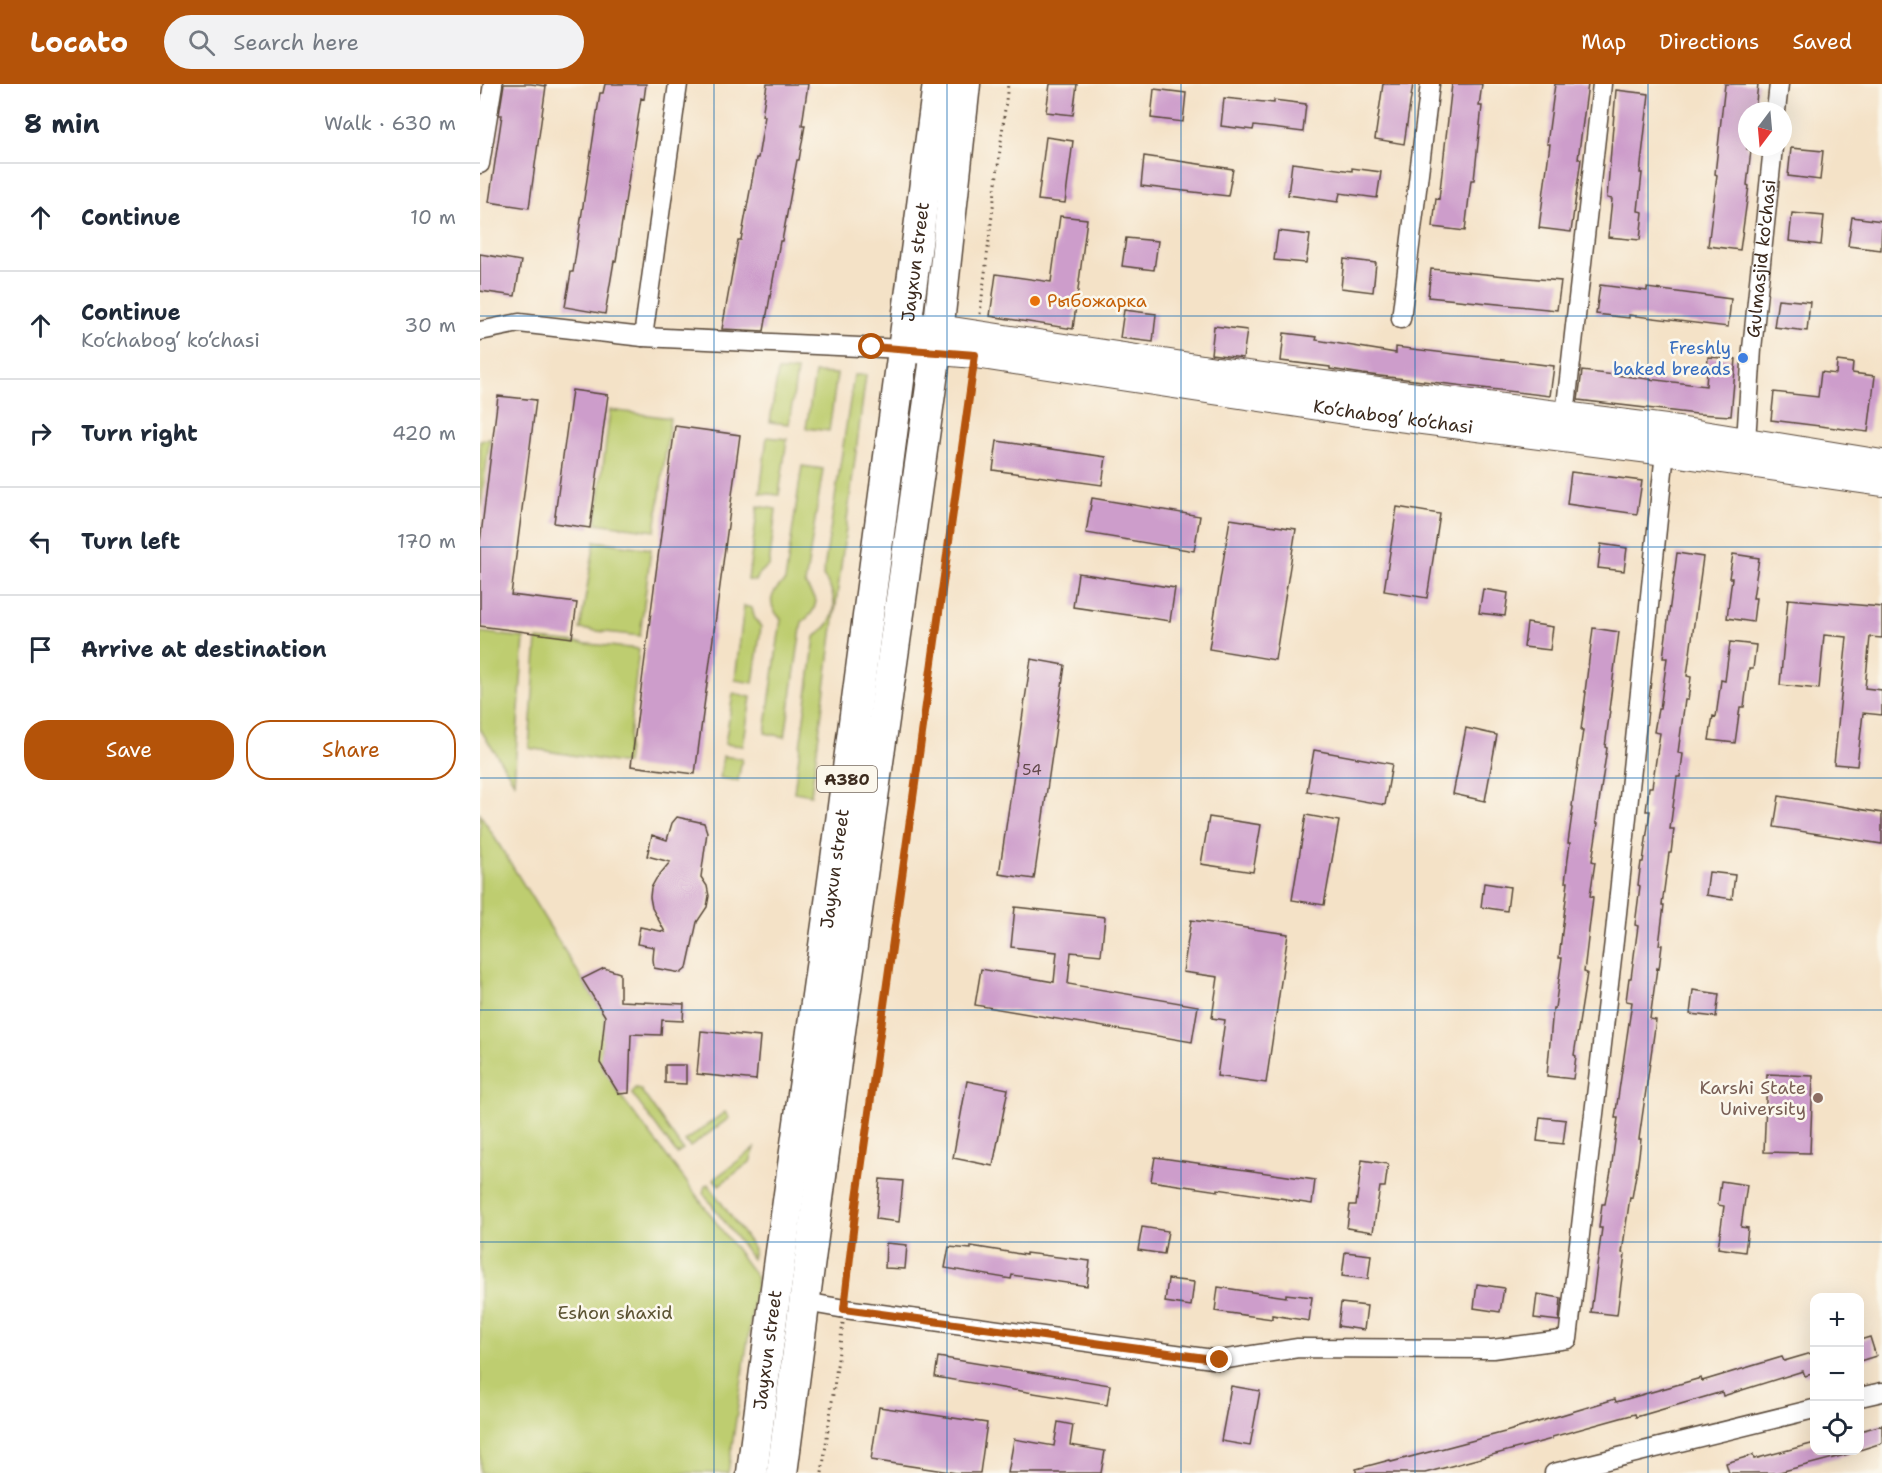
<!DOCTYPE html>
<meta charset="utf-8">
<style>
body{margin:0;font-family:"Shantell Sans",sans-serif;background:#f2f2f3;color:#1f2937}
.controls{position:absolute;right:18px;bottom:18px;display:grid;overflow:hidden;border-radius:12px;box-shadow:0 6px 24px #0002}
.controls button{width:54px;height:54px;display:grid;place-items:center;padding:0;border:0;border-bottom:2px solid #e0e1e3;background:#fff;color:#1f2937;font:30px sans-serif}
.compass{position:absolute;left:1258px;top:18px;width:54px;height:54px;border-radius:50%;background:#fff;box-shadow:0 6px 24px #0002;rotate:196deg}
.stop{position:absolute;width:18px;height:18px;margin:-14px;border:4px solid #b45309;border-radius:50%;background:#fff}
.stop.end{background:#b45309;border-color:#fff;box-shadow:0 2px 6px #0008}
.list{margin:0;padding:0;list-style:none}
h2{display:flex;justify-content:space-between;align-items:center;height:78px;margin:0;padding:0 24px;font-size:26px}
h2 small{font-size:20px;font-weight:400;color:#747a83}
.list li{display:grid;grid-template-columns:39px 1fr auto;gap:18px;align-items:center;box-sizing:border-box;height:108px;padding:0 24px;border-top:2px solid #e0e1e3}
.list b{display:block;font-size:22px;white-space:nowrap}
.list p{margin:0;font-size:20px;white-space:nowrap;color:#747a83}
.list em{font-size:20px;font-style:normal;color:#747a83}
.actions{display:flex;gap:12px;padding:18px 24px}
.actions a{flex:1;padding:14px 0;border:2px solid #b45309;border-radius:24px;text-align:center;font-size:21px;color:#b45309}
.actions .main{background:#b45309;color:#fff}
.icon{flex:none;width:33px;height:33px;fill:none;stroke:currentColor;stroke-width:2;stroke-linecap:round;stroke-linejoin:round}
.map{position:relative;flex:none;width:1402px;height:1389px;overflow:hidden}
header{display:flex;align-items:center;gap:36px;box-sizing:border-box;height:84px;padding:0 30px;background:#b45309;color:#fff}
header strong{font-size:28px}
nav{display:flex;gap:33px;margin-inline-start:auto;font-size:21px}
.search{width:420px;height:54px;background:#f2f2f3;display:flex;align-items:center;gap:15px;box-sizing:border-box;padding:0 21px;border-radius:33px;color:#747a83;font-size:22px}
main{display:flex}
aside{flex:1;background:#fff}
.map>svg:first-child{display:block}
</style>
<header>
<strong>Locato</strong>
<div class="search"><svg class="icon" aria-label="search" viewBox="0 0 24 24"><circle cx="10" cy="10" r="6"/><path d="M15 15l6 6"/></svg>Search here</div>
<nav><a>Map</a><a>Directions</a><a>Saved</a></nav>
</header>
<main>
<aside>
<h2>8 min<small>Walk · 630 m</small></h2>
<ul class="list">
<li><svg class="icon" aria-label="ahead" viewBox="0 0 24 24"><path d="M12 20V5M6 11l6-6 6 6"/></svg><div><b>Continue</b></div><em>10 m</em></li>
<li><svg class="icon" aria-label="ahead" viewBox="0 0 24 24"><path d="M12 20V5M6 11l6-6 6 6"/></svg><div><b>Continue</b><p>Ko‘chabog‘ ko‘chasi</p></div><em>30 m</em></li>
<li><svg class="icon" aria-label="right" viewBox="0 0 24 24"><path d="M7 20v-9h11M14 6l5 5-5 5"/></svg><div><b>Turn right</b></div><em>420 m</em></li>
<li><svg class="icon" aria-label="left" viewBox="0 0 24 24"><path d="M17 20v-9H6M10 6l-5 5 5 5"/></svg><div><b>Turn left</b></div><em>170 m</em></li>
<li><svg class="icon" aria-label="arrive" viewBox="0 0 24 24"><path d="M6 21V4h12l-3 4 3 4H6"/></svg><div><b>Arrive at destination</b></div></li>
</ul>
<div class="actions"><a class="main">Save</a><a>Share</a></div>
</aside>
<div class="map">
<svg width="1402" height="1389" viewBox="0 0 1402 1389">
<rect width="100%" height="100%" fill="#fbf7ec"/>
<filter id="ink" filterUnits="userSpaceOnUse"><feTurbulence type="fractalNoise" baseFrequency=".0167" numOctaves="2"/><feDisplacementMap in="SourceGraphic" scale="12" xChannelSelector="R" yChannelSelector="G"/><feConvolveMatrix kernelMatrix="1 2 1 2 8 2 1 2 1" color-interpolation-filters="sRGB"/></filter>
<filter id="wash" filterUnits="userSpaceOnUse"><feTurbulence type="fractalNoise" baseFrequency=".008" numOctaves="4" result="noise"/><feDisplacementMap in="SourceGraphic" scale="24" xChannelSelector="R" yChannelSelector="G"/><feGaussianBlur stdDeviation="1.35" result="paint"/><feColorMatrix in="noise" values="0 0 0 0 0 0 0 0 0 0 0 0 0 0 0 0 0 1.4 0 .05"/><feComposite in="paint" operator="in"/></filter>
<g filter="url(#wash)">
<rect width="100%" height="100%" fill="#f4e2c7"/>
<!-- green -->
<path fill="#becd70" stroke="#7c7c47" stroke-width="1.5" d="M 298,287 L 317,287 L 309,340 L 290,338 Z
M 335,289 L 357,290 L 349,347 L 326,344 Z
M 374,291 L 386,291 L 331,711 L 314,708 L 335,553 C 339,549 346,544 349,539 C 359,524 353,505 343,492 Z
M 130,326 L 190,334 L 175,447 L 116,439 Z
M 287,353 L 307,355 L 299,411 L 280,409 Z
M 10,354 L 0,428 L 0,357 Z
M 322,382 L 343,385 L 325,500 L 336,517 C 334,528 330,532 322,538 L 305,653 L 285,649 L 301,535 C 286,520 290,509 305,497 Z
M 278,422 L 296,425 L 289,482 L 280,488 L 276,497 L 268,496 Z
M 115,457 L 171,465 L 160,552 L 100,545 Z
M 264,522 L 272,524 L 275,535 L 281,543 L 273,599 L 255,596 Z
M 0,548 L 44,554 L 34,698 L 0,645 Z
M 57,555 L 159,565 L 146,680 L 49,664 Z
M 253,610 L 271,613 L 263,662 L 245,660 Z
M 243,672 L 262,675 L 258,697 L 240,694 Z
M 0,730 L 125,932 L 121,979 L 139,1010 L 202,1092 L 277,1194 L 248,1389 L 0,1389 Z
M 155,1004 L 160,1005 L 203,1066 L 197,1070 L 152,1010 Z
M 245,1028 L 249,1034 L 210,1063 L 205,1057 Z
M 275,1064 L 270,1078 L 239,1101 L 234,1095 Z
M 228,1100 L 274,1165 L 272,1175 L 223,1109 L 225,1102 Z"/>
<g id="blocks">
<!-- building -->
<path fill="#cd9dcb" d="M 24,0 L 51,0 L 66,2 L 49,124 L 9,118 L 22,31 L 19,31 Z
M 125,0 L 166,0 L 164,15 L 161,14 L 136,177 L 134,177 L 125,230 L 85,223 L 91,188 L 93,188 L 120,9 L 123,9 Z
M 287,0 L 328,0 L 322,41 L 325,41 L 319,76 L 317,76 L 302,157 L 300,157 L 284,247 L 242,245 L 258,156 L 261,156 L 276,74 L 278,74 L 285,32 L 282,32 Z
M 570,0 L 597,0 L 593,31 L 566,28 Z
M 903,0 L 933,0 L 924,60 L 895,55 Z
M 972,0 L 1002,0 L 999,22 L 1002,22 L 994,96 L 991,96 L 985,147 L 953,143 L 956,114 L 959,115 Z
M 1075,0 L 1108,0 L 1098,75 L 1101,75 L 1091,148 L 1059,144 L 1070,60 L 1067,60 Z
M 1245,0 L 1278,0 L 1275,27 L 1267,27 L 1267,65 L 1271,66 L 1267,101 L 1269,102 L 1260,166 L 1228,162 L 1237,91 L 1235,90 Z
M 674,5 L 706,9 L 703,38 L 671,34 Z
M 1136,6 L 1169,10 L 1160,89 L 1162,89 L 1158,127 L 1163,128 L 1160,156 L 1128,153 L 1132,115 L 1127,114 Z
M 744,14 L 794,19 L 794,16 L 826,20 L 823,48 L 774,42 L 773,46 L 741,42 Z
M 566,53 L 593,57 L 585,119 L 558,116 Z
M 1311,64 L 1343,67 L 1340,96 L 1308,92 Z
M 664,72 L 753,85 L 748,112 L 661,102 Z
M 812,79 L 872,87 L 872,84 L 901,88 L 897,114 L 860,109 L 858,118 L 808,111 Z
M 1312,129 L 1344,132 L 1341,161 L 1309,157 Z
M 580,132 L 607,135 L 593,245 L 510,232 L 516,190 L 571,198 Z
M 1372,133 L 1402,137 L 1401,166 L 1368,162 Z
M 798,147 L 830,151 L 826,179 L 794,176 Z
M 646,154 L 678,157 L 674,186 L 642,182 Z
M 0,170 L 41,177 L 35,212 L 0,207 Z
M 864,175 L 896,179 L 893,208 L 861,204 Z
M 951,185 L 1081,197 L 1077,226 L 948,213 Z
M 1120,201 L 1167,207 L 1167,204 L 1251,215 L 1248,243 L 1149,231 L 1149,234 L 1116,230 Z
M 1298,215 L 1330,218 L 1327,247 L 1294,243 Z
M 644,226 L 676,230 L 673,258 L 640,254 Z
M 734,242 L 767,246 L 763,274 L 731,270 Z
M 804,249 L 837,253 L 836,256 L 916,269 L 916,263 L 1074,282 L 1070,312 L 883,290 L 850,285 L 850,283 L 801,277 Z
M 1228,273 L 1256,275 L 1251,332 L 1217,330 L 1098,316 L 1102,287 L 1226,302 Z
M 1357,277 L 1373,279 L 1372,289 L 1395,292 L 1388,348 L 1291,336 L 1294,308 L 1338,313 L 1341,288 L 1356,290 Z
M 92,306 L 128,311 L 110,444 L 74,439 Z
M 18,312 L 56,316 L 31,511 L 97,519 L 92,554 L 0,542 L 0,459 Z
M 195,342 L 260,351 L 215,690 L 151,682 Z
M 517,357 L 626,373 L 622,401 L 513,386 Z
M 1091,388 L 1162,397 L 1157,430 L 1087,420 Z
M 612,414 L 720,432 L 714,467 L 606,449 Z
M 917,423 L 960,430 L 947,514 L 904,507 Z
M 750,435 L 816,445 L 795,576 L 729,565 Z
M 1121,460 L 1147,464 L 1144,487 L 1118,484 Z
M 1197,469 L 1223,473 L 1207,592 L 1211,593 L 1208,616 L 1205,616 L 1198,669 L 1203,670 L 1200,693 L 1197,693 L 1190,745 L 1194,745 L 1191,769 L 1189,769 L 1182,821 L 1184,821 L 1179,861 L 1182,861 L 1179,885 L 1177,884 L 1170,935 L 1176,936 L 1159,1055 L 1161,1055 L 1158,1079 L 1152,1114 L 1150,1113 L 1142,1169 L 1145,1170 L 1137,1231 L 1111,1228 L 1122,1144 L 1119,1144 L 1122,1120 L 1125,1120 L 1131,1087 L 1138,1034 L 1135,1034 L 1152,918 L 1146,917 L 1149,894 L 1151,894 L 1158,842 L 1155,841 L 1160,802 L 1158,801 L 1161,778 L 1163,778 L 1170,727 L 1166,727 L 1169,703 L 1172,703 L 1180,649 L 1174,648 L 1178,625 L 1180,625 L 1187,574 L 1183,574 Z
M 1253,470 L 1279,474 L 1273,514 L 1276,514 L 1273,538 L 1247,534 L 1252,494 L 1249,494 Z
M 598,489 L 695,504 L 690,537 L 593,523 Z
M 1003,505 L 1028,509 L 1025,532 L 999,529 Z
M 1308,515 L 1402,523 L 1402,554 L 1390,553 L 1385,604 L 1402,606 L 1402,631 L 1383,629 L 1377,682 L 1354,680 L 1367,553 L 1344,551 L 1339,605 L 1300,601 Z
M 1047,539 L 1073,543 L 1070,566 L 1044,563 Z
M 1113,544 L 1139,548 L 1129,626 L 1130,626 L 1125,663 L 1127,664 L 1116,739 L 1118,739 L 1112,777 L 1115,778 L 1110,812 L 1113,813 L 1104,888 L 1107,889 L 1094,971 L 1096,972 L 1093,995 L 1067,992 L 1073,924 L 1075,924 L 1082,874 L 1079,874 L 1088,798 L 1085,798 L 1090,759 L 1088,759 L 1093,723 L 1092,722 L 1103,646 L 1101,646 L 1106,608 L 1105,608 Z
M 1250,558 L 1276,561 L 1273,585 L 1269,585 L 1264,623 L 1260,623 L 1255,659 L 1229,656 L 1233,632 L 1236,633 L 1241,596 L 1245,597 Z
M 551,575 L 585,581 L 554,795 L 519,790 Z
M 986,644 L 1017,651 L 1005,717 L 973,710 Z
M 834,666 L 912,680 L 905,721 L 827,707 Z
M 1299,712 L 1402,729 L 1402,760 L 1294,743 Z
M 826,731 L 859,737 L 844,821 L 812,816 Z
M 197,733 L 224,739 L 227,748 L 221,793 L 227,802 L 229,812 L 227,823 L 217,838 L 207,884 L 201,889 L 174,884 L 173,875 L 174,863 L 157,860 L 160,843 L 185,848 L 172,824 L 170,813 L 171,804 L 176,795 L 190,778 L 167,772 L 172,751 L 187,756 L 192,739 Z
M 729,733 L 781,741 L 773,788 L 721,780 Z
M 1229,788 L 1255,791 L 1252,815 L 1226,811 Z
M 1004,799 L 1030,803 L 1027,827 L 1001,823 Z
M 535,823 L 625,833 L 621,871 L 591,868 L 588,900 L 718,922 L 712,958 L 495,921 L 501,885 L 574,898 L 577,868 L 531,863 Z
M 711,836 L 808,850 L 786,999 L 737,992 L 745,936 L 732,934 L 738,893 L 703,888 Z
M 124,884 L 140,889 L 140,917 L 204,920 L 203,937 L 182,936 L 181,951 L 151,950 L 149,1009 L 139,1010 L 120,979 L 125,932 L 102,895 Z
M 1213,906 L 1239,910 L 1236,933 L 1210,930 Z
M 221,947 L 280,953 L 276,996 L 217,990 Z
M 185,981 L 206,981 L 206,1000 L 185,999 Z
M 1287,990 L 1333,992 L 1330,1069 L 1284,1068 Z
M 487,997 L 528,1005 L 513,1082 L 473,1074 Z
M 1060,1033 L 1086,1036 L 1083,1060 L 1057,1057 Z
M 675,1073 L 835,1096 L 832,1120 L 806,1116 L 806,1115 L 738,1105 L 738,1107 L 671,1097 Z
M 882,1076 L 908,1080 L 905,1103 L 900,1103 L 893,1148 L 867,1144 L 870,1121 L 876,1121 Z
M 400,1095 L 423,1097 L 419,1138 L 396,1135 Z
M 1241,1097 L 1267,1101 L 1261,1143 L 1268,1144 L 1265,1168 L 1238,1164 L 1244,1122 L 1238,1121 Z
M 662,1143 L 688,1147 L 684,1170 L 658,1166 Z
M 406,1159 L 427,1161 L 425,1185 L 405,1184 Z
M 491,1162 L 546,1171 L 546,1169 L 610,1177 L 607,1202 L 532,1191 L 531,1195 L 465,1184 L 469,1163 L 491,1165 Z
M 865,1168 L 891,1171 L 888,1195 L 862,1192 Z
M 688,1195 L 714,1198 L 711,1222 L 685,1218 Z
M 997,1200 L 1024,1204 L 1020,1228 L 994,1224 Z
M 738,1203 L 806,1213 L 806,1210 L 832,1213 L 829,1237 L 792,1231 L 792,1235 L 735,1227 Z
M 1057,1210 L 1081,1214 L 1079,1237 L 1054,1234 Z
M 861,1219 L 887,1222 L 884,1246 L 858,1242 Z
M 1390,1253 L 1396,1272 L 1380,1277 L 1380,1256 Z
M 1335,1268 L 1335,1289 L 1325,1292 L 1323,1287 L 1243,1312 L 1242,1308 L 1156,1333 L 1155,1330 L 1072,1353 L 1072,1355 L 1057,1359 L 945,1389 L 876,1389 L 876,1385 L 910,1376 L 911,1378 L 1025,1348 L 1135,1315 L 1136,1318 L 1221,1294 L 1222,1297 L 1302,1273 L 1304,1277 Z
M 458,1273 L 630,1301 L 627,1321 L 455,1293 Z
M 751,1302 L 780,1307 L 770,1362 L 741,1357 Z
M 399,1323 L 507,1339 L 500,1389 L 477,1389 L 391,1376 Z
M 578,1338 L 593,1341 L 590,1361 L 625,1367 L 621,1389 L 528,1389 L 534,1355 L 574,1362 Z
M 1402,1341 L 1402,1359 L 1380,1366 L 1380,1347 Z
M 1335,1359 L 1335,1366 L 1369,1366 L 1369,1370 L 1296,1389 L 1249,1389 L 1246,1379 L 1273,1371 L 1274,1375 Z"/>
</g>
</g>
<g filter="url(#ink)">
<use href="#blocks" fill-opacity="0" stroke="#574637" stroke-width="1.5"/>
<g fill="none" stroke-linecap="round" stroke-linejoin="round">
<!-- minor casing -->
<g stroke="#574637" stroke-width="21">
<g id="minor">
<path d="M 1296,27 L 1299,0"/>
<path d="M 0,80 L 13,0"/>
<path d="M 921,235 L 950,0"/>
<path d="M 0,247 L 39,239 L 163,253 L 424,265"/>
<path d="M 163,253 L 198,0"/>
<path d="M 1085,331 L 1122,0"/>
<path id="s1" d="M 1266,357 L 1272,265 L 1293,63"/>
<path d="M 325,1218 L 365,1225 L 740,1276 L 818,1264 L 1013,1265 L 1088,1255 L 1135,848 L 1185,368"/>
<path d="M 1380,1313 L 1402,1308"/>
<path d="M 1074,1389 L 1334,1325"/>
</g>
</g>
<!-- secondary casing -->
<g stroke="#574637" stroke-width="28">
<g id="secondary">
<path d="M 427,241 L 459,244 L 736,286 L 1186,344 L 1402,379"/>
<path id="s2" d="M 424,265 L 495,271 L 872,328 L 1193,369 L 1402,399"/>
</g>
</g>
<!-- trunk casing -->
<g stroke="#574637" stroke-width="33">
<g id="trunk">
<path id="s3" d="M 272,1389 C 297,1182 329,975 357,768 C 392,512 426,256 458,0"/>
<path d="M 302,1389 L 360,947 L 456,267 L 485,0"/>
</g>
</g>
<!-- path -->
<path stroke="#574637" stroke-width="3" stroke-dasharray="1.5 4.5" stroke-linecap="butt" d="M 500,230 L 528,0
M 366,1208 L 376,1121 L 492,291
M 342,1389 L 363,1239"/>
<!-- minor -->
<use href="#minor" stroke="#fff" stroke-width="18"/>
<!-- secondary -->
<use href="#secondary" stroke="#fff" stroke-width="26"/>
<!-- trunk -->
<use href="#trunk" stroke="#fff" stroke-width="30"/>
</g>
</g>
<g fill="none" stroke-linecap="round" stroke-linejoin="round" filter="url(#ink)">
<!-- route -->
<path stroke="#b45309" stroke-width="8" d="M 392,263 L 495,271 L 376,1121 L 364,1225 L 740,1276"/>
</g>
<!-- grid -->
<path fill="none" stroke="#1f6fb2" stroke-width="1.5" stroke-opacity="0.55" d="M 234,0 L 234,1389M 467,0 L 467,1389M 701,0 L 701,1389M 935,0 L 935,1389M 1168,0 L 1168,1389M 0,232 L 1402,232M 0,463 L 1402,463M 0,694 L 1402,694M 0,926 L 1402,926M 0,1158 L 1402,1158"/>
<!-- markers -->
<circle fill="#e8710a" stroke="#fbf7ec" stroke-width="2" cx="555" cy="217" r="6"/>
<circle fill="#3f7fe0" stroke="#fbf7ec" stroke-width="2" cx="1263" cy="274" r="6"/>
<circle fill="#8d6e63" stroke="#fbf7ec" stroke-width="2" cx="1338" cy="1014" r="6"/>
<g text-anchor="middle" dominant-baseline="central" stroke-width="5" stroke-linejoin="round" paint-order="stroke">
<!-- number labels -->
<g font-size="15" fill="#604749">
<text x="552" y="686">54</text>
</g>
<!-- shield labels -->
<rect fill="#fbf7ec" stroke="#75685c" stroke-width="1.5" x="337" y="682" width="60" height="26" rx="4.5"/>
<g font-size="16" font-weight="bold" fill="#3b2a1e">
<text x="367" y="695">A380</text>
</g>
<!-- street labels -->
<g font-size="18" fill="#3b2a1e" stroke="#fbf7ec">
<text stroke="none"><textPath href="#s1" startOffset="183">Gulmasjid ko'chasi</textPath></text>
<text stroke="none"><textPath href="#s3" startOffset="1222">Jayxun street</textPath></text>
<text stroke="none"><textPath href="#s2" startOffset="494">Ko‘chabog‘ ko‘chasi</textPath></text>
<text stroke="none"><textPath href="#s3" startOffset="610">Jayxun street</textPath></text>
<text stroke="none"><textPath href="#s3" startOffset="124">Jayxun street</textPath></text>
</g>
<!-- food labels -->
<g font-size="18" fill="#c56008" stroke="#fbf7ec" text-anchor="start">
<text x="567" y="217">Рыбожарка</text>
</g>
<!-- shop labels -->
<g font-size="18" fill="#366cbe" stroke="#fbf7ec" text-anchor="end">
<text x="1251" y="264">Freshly<tspan x="1251" dy="21">baked breads</tspan></text>
</g>
<!-- education labels -->
<g font-size="18" fill="#785e54" stroke="#fbf7ec" text-anchor="end">
<text x="1326" y="1004">Karshi State<tspan x="1326" dy="21">University</tspan></text>
</g>
<!-- park labels -->
<g font-size="18" fill="#5c5332" stroke="#fbf7ec">
<text x="135" y="1229">Eshon shaxid</text>
</g>
</g>
</svg>
<div class="controls">
<button>+</button>
<button>−</button>
<button><svg class="icon" aria-label="locate" viewBox="0 0 24 24"><circle cx="12" cy="12" r="6"/><path d="M12 2v4M12 18v4M2 12h4M18 12h4"/></svg></button>
</div>
<svg class="compass" viewBox="-18 -18 36 36"><path d="M0-13l5 13h-10z" fill="#e53935"/><path d="M0 13l5-13h-10z" fill="#747a83"/></svg>
<div class="stop" style="left:392px;top:263px"></div>
<div class="stop end" style="left:740px;top:1276px"></div>
</div>
</main>
